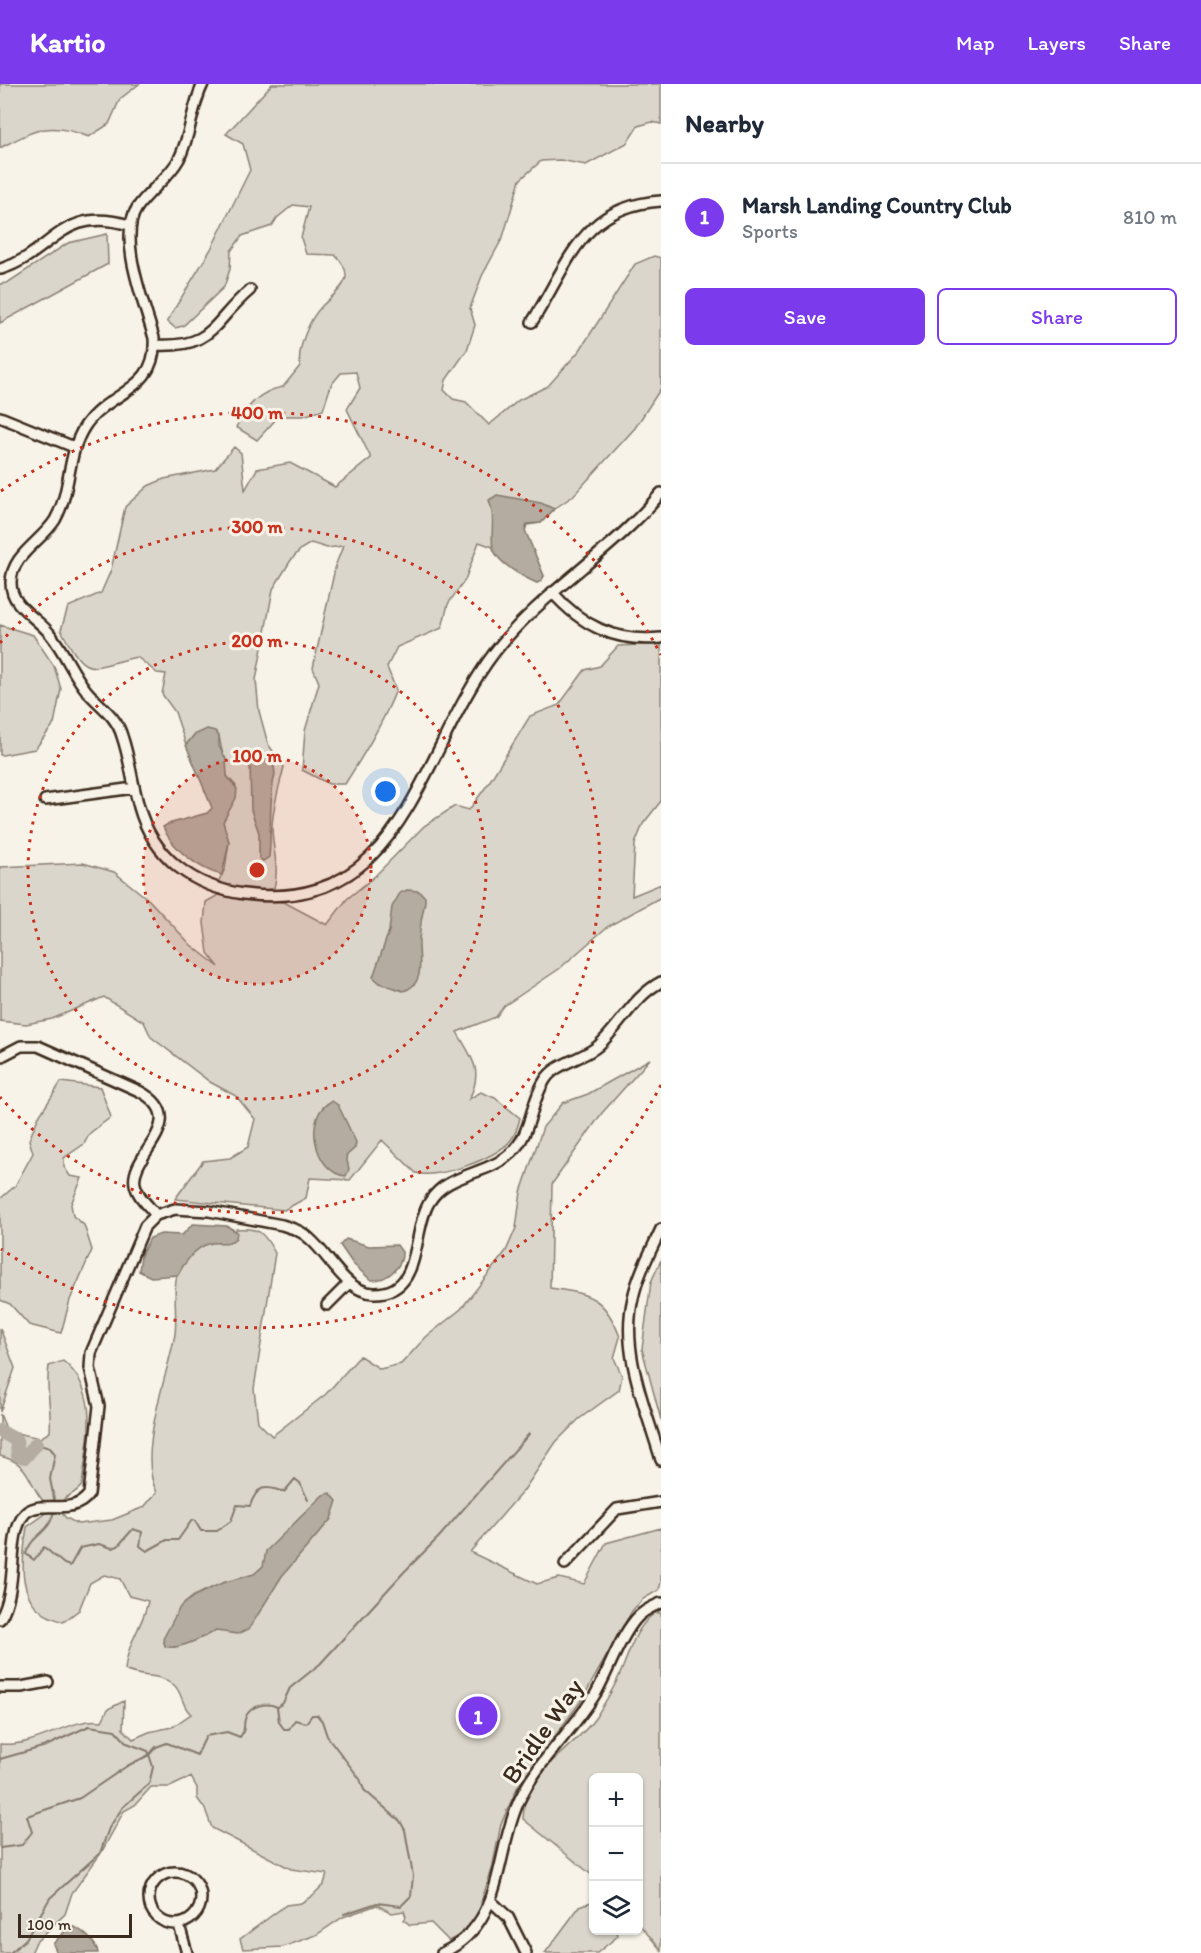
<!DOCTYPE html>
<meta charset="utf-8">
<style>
body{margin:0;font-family:Itim,sans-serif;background:#f6f6f7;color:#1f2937}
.controls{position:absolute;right:18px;bottom:18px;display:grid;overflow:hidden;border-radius:9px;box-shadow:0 2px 4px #0004}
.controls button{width:54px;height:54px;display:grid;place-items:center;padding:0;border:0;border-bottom:2px solid #e0e1e3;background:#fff;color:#1f2937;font:30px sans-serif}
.scale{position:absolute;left:18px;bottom:15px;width:114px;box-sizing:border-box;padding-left:6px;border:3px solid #3b2a1e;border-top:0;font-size:16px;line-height:21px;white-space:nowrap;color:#3b2a1e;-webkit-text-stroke:4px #f7f3e8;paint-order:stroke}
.you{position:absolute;left:386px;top:708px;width:21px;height:21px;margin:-15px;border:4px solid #fff;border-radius:50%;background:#1a73e8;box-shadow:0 0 0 9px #1a73e833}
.badge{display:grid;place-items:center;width:39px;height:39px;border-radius:50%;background:#7c3aed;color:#fff;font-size:20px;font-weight:700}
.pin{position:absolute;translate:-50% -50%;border:3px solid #fff;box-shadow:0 2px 6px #0006}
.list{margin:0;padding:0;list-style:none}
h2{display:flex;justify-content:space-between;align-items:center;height:78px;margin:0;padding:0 24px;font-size:26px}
h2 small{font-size:20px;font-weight:400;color:#747a83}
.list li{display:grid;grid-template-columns:39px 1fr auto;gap:18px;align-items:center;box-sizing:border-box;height:108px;padding:0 24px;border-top:2px solid #e0e1e3}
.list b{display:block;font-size:22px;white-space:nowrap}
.list p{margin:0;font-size:20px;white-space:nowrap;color:#747a83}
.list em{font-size:20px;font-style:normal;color:#747a83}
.actions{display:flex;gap:12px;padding:18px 24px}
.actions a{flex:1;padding:14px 0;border:2px solid #7c3aed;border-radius:9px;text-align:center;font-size:21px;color:#7c3aed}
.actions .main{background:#7c3aed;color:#fff}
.icon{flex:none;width:33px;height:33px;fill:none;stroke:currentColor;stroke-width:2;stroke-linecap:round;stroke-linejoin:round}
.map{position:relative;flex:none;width:661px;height:1869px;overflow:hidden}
header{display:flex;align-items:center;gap:36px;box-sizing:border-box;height:84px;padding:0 30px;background:#7c3aed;color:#fff}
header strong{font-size:28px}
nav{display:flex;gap:33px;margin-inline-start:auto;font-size:21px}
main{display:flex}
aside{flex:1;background:#fff}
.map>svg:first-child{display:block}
</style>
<header>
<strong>Kartio</strong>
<nav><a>Map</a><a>Layers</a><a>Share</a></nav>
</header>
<main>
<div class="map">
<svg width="661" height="1869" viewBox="0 0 661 1869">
<rect width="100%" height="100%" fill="#f7f3e8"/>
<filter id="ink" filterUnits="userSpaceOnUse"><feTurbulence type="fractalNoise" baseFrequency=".0167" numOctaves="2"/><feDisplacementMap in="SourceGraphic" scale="12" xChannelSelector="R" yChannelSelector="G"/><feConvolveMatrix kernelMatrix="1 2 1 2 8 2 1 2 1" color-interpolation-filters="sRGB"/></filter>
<g filter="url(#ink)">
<!-- green -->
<path fill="#dbd6cb" stroke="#8b8074" stroke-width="1.5" d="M 0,0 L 139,0 L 120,15 L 109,40 L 89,53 C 48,37 37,45 0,64 Z
M 272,0 L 661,0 L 661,40 L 652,38 L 638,42 L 627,59 L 586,81 L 560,76 L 541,77 L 520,96 L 503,153 L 482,192 L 470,224 L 475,241 L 467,266 L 446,296 L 444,306 L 453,315 L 466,318 L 489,341 L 519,316 L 548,302 L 580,266 L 635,180 L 654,172 L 661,174 L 661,304 L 635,344 L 573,412 L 554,425 L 541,439 L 527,441 L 525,447 L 544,492 L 541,497 L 537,499 C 521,492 499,479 493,463 L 479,458 L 465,496 L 448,520 L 442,544 L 397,563 L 387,583 L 396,606 C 383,639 364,670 345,700 L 329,700 L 302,686 L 305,647 L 319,599 L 313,584 L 336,480 L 343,462 L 327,464 L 311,459 L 301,465 L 291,476 L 273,505 L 256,596 L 259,627 L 268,660 L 284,683 C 279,703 273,722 272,743 C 272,763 280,784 274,804 C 260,809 230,809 218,798 L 225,785 L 229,758 L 223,738 L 236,702 L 227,692 L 219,652 L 210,646 L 194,651 L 186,661 L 175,628 L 162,610 L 166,590 L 157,589 L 137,573 C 88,583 88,597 61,546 L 68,523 L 101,509 L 111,486 L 125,423 L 148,402 L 164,395 L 215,385 L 234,363 L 241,369 L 245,406 L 257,385 L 290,379 L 335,403 L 371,374 L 347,325 L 360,304 L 356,288 L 341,289 L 331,301 L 323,326 L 303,332 L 279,332 L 257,356 L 236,343 C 247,322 259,307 283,303 L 300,282 C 297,265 309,235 322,222 C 339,205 359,195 335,171 L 306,170 L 301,154 L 309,123 L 293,121 L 277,134 L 272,142 L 242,152 L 231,167 L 230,185 L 224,203 L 183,242 L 175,244 L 167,237 L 211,165 L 250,86 L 243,60 L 226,50 Z
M 107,150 L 108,180 L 0,239 L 0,200 L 7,199 L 68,159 Z
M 0,541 L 33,551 L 54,582 L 61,605 L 54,640 L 35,665 L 2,671 L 0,671 Z
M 661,560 L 661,717 L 643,740 L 635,760 L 632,812 L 661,800 L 661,813 L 607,843 L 559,885 L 504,922 L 496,933 L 457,948 C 472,974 484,986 469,1015 L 481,1008 L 495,1014 L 520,1034 C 518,1042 516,1050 511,1056 C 498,1074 436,1096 416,1089 L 382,1056 L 350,1096 L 310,1094 L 306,1114 L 284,1126 L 175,1115 L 203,1077 L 230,1074 L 248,1063 L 255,1035 L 236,1012 L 210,998 L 151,953 L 144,938 L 104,913 L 52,935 L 26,940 L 0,937 L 0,783 L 83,779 L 114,788 L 149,816 L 191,861 L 219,883 L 208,869 L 204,839 L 206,818 L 220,810 L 284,818 L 327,841 L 347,815 L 375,792 L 424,742 L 455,722 L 469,726 L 488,700 L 530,632 L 559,621 L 585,586 L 600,582 L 618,562 Z
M 650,975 L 602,1029 L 552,1100 L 550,1204 C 591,1210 605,1213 620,1253 L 614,1274 L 622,1292 L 619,1306 L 579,1335 L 556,1358 L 524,1406 L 470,1468 L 537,1500 L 559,1494 L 584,1500 L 606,1459 L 661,1444 L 661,1498 L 659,1506 L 643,1515 L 632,1527 L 581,1617 L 518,1702 L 501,1740 L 492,1785 L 481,1818 L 482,1827 L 470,1845 L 449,1857 L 431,1839 L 410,1841 L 404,1836 L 406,1833 L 404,1827 L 392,1829 L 377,1821 L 343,1833 L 316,1851 L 283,1863 L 243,1865 L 240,1855 L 286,1821 L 301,1819 L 312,1812 L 324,1800 L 327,1790 L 291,1785 L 212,1744 L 205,1725 L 197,1714 L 197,1704 L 191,1693 L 170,1703 L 151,1703 L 135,1721 L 124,1727 L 101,1769 L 72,1809 L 65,1830 L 36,1858 L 31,1869 L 0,1869 L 0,1660 C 37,1664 72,1632 102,1637 L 108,1625 L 124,1617 L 123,1645 L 133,1655 L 149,1648 L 172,1643 L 191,1630 C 182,1624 183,1609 174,1601 C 159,1588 141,1595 125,1586 C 127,1558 144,1540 148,1517 L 129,1512 L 120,1495 L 104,1491 L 90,1499 L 79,1526 L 63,1538 C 57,1535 47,1533 42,1528 C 16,1509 23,1470 27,1443 L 48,1428 L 60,1427 L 66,1434 L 78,1440 L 112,1436 L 144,1423 L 157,1408 C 136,1371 168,1291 175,1250 C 178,1228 170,1198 182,1178 C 194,1160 215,1156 234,1154 L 236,1145 C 260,1143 264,1149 275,1169 L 254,1305 L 258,1338 L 272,1352 L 326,1310 L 360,1272 L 380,1285 L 401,1280 L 426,1253 L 461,1225 L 506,1167 L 516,1144 L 521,1108 L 543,1043 L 563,1019 L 588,1010 Z
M 61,998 L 100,1003 L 111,1033 L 90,1049 L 84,1060 L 64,1074 L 64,1083 L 70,1092 L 82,1094 L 71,1120 L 73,1132 L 84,1141 L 92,1166 L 70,1216 L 61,1249 L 29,1241 L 10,1220 L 0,1216 L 0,1115 L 15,1102 L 33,1069 L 29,1056 L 38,1034 Z
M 661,1176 L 661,1336 L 642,1265 L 651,1198 Z
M 0,1244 L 15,1284 L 0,1328 Z
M 63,1277 C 102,1309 87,1357 82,1401 C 76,1410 67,1411 60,1419 L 46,1420 C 27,1402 34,1380 0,1372 L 0,1330 L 7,1347 L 40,1354 L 50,1348 C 52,1325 45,1304 49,1282 Z
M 655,1529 L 661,1529 L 661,1866 L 639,1840 L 638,1694 L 594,1694 L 593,1792 L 523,1735 C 524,1728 523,1719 526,1712 C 540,1679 576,1662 596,1633 C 604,1620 613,1606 619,1592 C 630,1569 633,1545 655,1529 Z
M 591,1818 L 593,1819 L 594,1846 L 617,1847 L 618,1852 L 597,1869 L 545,1869 L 580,1822 Z"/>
<!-- water -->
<path fill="#b4aca0" stroke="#84786c" stroke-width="1.5" d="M 497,411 L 541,419 L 554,425 L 541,439 L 527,440 L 525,446 L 544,492 L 541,497 L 537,499 C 523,493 497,479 493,464 C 490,449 496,435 489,416 Z
M 207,645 L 215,647 L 219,652 L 219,662 L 226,675 L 227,692 L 237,705 L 236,714 L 223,738 L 229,758 L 222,791 C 200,786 172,765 163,743 L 168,740 L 207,729 L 212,724 L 186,661 L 194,651 Z
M 261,671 L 274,682 L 275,690 C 268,717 272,746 269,773 L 263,777 L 259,774 L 259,749 L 251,726 L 250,681 L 255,672 Z
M 407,806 L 419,807 L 425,813 L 425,817 C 422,830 420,843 419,856 C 418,873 427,901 403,907 L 380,899 L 373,893 L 389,847 L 392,823 L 400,809 Z
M 332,1017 L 338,1021 L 356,1058 L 355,1064 L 346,1072 L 349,1085 L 346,1092 C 314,1090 302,1030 332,1017 Z
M 193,1140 L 227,1142 L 237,1148 L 236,1154 C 227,1163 219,1156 208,1160 C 195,1164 184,1179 178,1191 L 151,1193 L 139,1187 L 141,1171 L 150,1154 L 161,1150 L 182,1151 Z
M 346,1155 L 369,1162 L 397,1161 L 402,1168 C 403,1183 387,1197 371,1196 L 353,1180 L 340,1161 Z
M 330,1409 L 337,1417 L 331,1435 L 282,1492 L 249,1545 L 238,1550 L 216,1547 C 205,1552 176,1568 165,1562 L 163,1555 L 180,1523 L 194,1512 L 222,1499 L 254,1490 L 263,1482 L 266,1467 L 323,1411 Z
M 70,1842 C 80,1843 97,1859 98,1869 L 57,1869 L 53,1860 Z"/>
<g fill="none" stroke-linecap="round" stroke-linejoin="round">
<!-- stream -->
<path stroke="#84786c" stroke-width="2" d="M 36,1360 L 50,1364 L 55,1370 L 50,1395 L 55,1420
M 54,1426 C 51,1450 31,1450 26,1470 L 34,1476 L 44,1463 L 64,1480 L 70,1482 L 80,1464 L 99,1460 L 112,1464 L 118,1462 L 133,1445 L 142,1448 L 140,1462 L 147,1467 L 167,1456 L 178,1456 L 192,1436 L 195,1437 L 201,1447 L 217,1447 L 231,1437 L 237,1421 L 250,1422 C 257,1401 265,1401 284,1408 L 295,1395 L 300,1399 L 308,1416
M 278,1623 L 283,1619 L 290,1604 L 320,1580 L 404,1488 L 439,1453 L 529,1350
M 0,1675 L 46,1662 L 89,1642 L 115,1646 L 127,1659 L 148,1667 L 153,1683 L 149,1700 L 123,1723 L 109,1744 L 100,1769 L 50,1814 L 26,1855 L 10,1869
M 0,1764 L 22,1761 L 32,1748 L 27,1732 L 80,1714 L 127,1682 L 149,1671 L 156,1663 L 167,1659 L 197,1671 L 206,1652 L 227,1648 L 240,1653 C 246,1646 243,1642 245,1635 C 249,1621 267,1618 277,1623 L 279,1638 L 284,1645 L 289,1645 L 295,1636 L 306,1639 L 312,1631 L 317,1631 L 322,1637 L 327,1652 L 360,1695 L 364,1706 L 400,1737 L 405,1746 L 413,1792 L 411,1812 L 401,1822 L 377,1819 L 344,1830"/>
<!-- river -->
<path stroke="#b4aca0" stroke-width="14" d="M 0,1347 L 16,1356 L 18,1371 L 25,1373 L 36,1360"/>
<!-- minor casing -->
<g stroke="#3b2a1e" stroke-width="14">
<path id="minor" d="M 203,0 C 191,24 191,51 179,75 C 168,95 149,106 137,124 C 117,154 145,221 154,254 C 158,308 109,306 85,342 C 66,371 72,406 55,436 C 41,458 11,471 11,499 C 11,523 37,533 50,550 C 64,567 72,588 86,606 C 99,622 116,631 122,652 C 130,675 132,699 139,723 C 153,773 193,803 244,810 C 405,831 418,669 494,569 C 542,507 612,469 661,409
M 1,185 C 53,169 61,121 129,141
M 532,238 C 569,181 580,122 661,117
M 154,261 C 214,265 212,238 250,206
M 0,333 L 74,363
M 552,508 C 581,541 615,559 661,554
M 45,716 L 134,704
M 0,973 L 21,962 L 38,962 L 139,1007 C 194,1036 129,1070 135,1100 C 137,1112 148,1121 156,1131
M 661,1145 C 651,1167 638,1190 633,1214 C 620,1268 646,1324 661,1376
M 327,1221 L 349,1199
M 565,1480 L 617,1425 L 661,1418
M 0,1535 C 19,1504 7,1455 23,1432 C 36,1412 72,1435 89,1410 L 99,1322 L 90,1284 L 91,1269 L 145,1142 L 156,1131 L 175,1125 L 209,1127 L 282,1141 C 292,1144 302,1147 310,1155 C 330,1172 345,1208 374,1209 C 424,1210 411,1146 430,1117 C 447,1089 488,1091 511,1069 C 532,1050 530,1018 545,996 C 555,979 583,975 598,962 C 620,942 634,912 661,898
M 0,1603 L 21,1603 L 48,1598
M149 1814a26 26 0 1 1 52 0a26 26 0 1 1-52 0Z
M 491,1817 L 508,1833 L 526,1869
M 179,1841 L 187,1869
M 442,1869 C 505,1840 494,1771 519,1717 C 538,1676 573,1647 596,1609 C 609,1586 618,1557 635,1536 C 641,1528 651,1523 661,1519"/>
</g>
<!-- minor -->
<use href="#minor" stroke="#f7f3e8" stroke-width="9"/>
</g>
</g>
<!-- distance rings -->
<circle cx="257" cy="786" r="114" fill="#c8321e" fill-opacity=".12"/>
<g fill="none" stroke="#c8321e" stroke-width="3" stroke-dasharray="3 6">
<circle cx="257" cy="786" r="114"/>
<circle cx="257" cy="786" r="229"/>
<path d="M0 559A343 343 0 1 1 0 1013"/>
<path d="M661 1001A457 457 0 0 1 1 1165M1 407A457 457 0 0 1 661 571"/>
</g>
<g text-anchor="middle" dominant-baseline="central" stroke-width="6" stroke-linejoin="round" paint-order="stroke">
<!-- street labels -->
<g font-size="26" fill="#3b2a1e" stroke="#f7f3e8">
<text transform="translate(542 1647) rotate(-55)">Bridle Way</text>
</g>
</g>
<circle cx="257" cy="786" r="9" fill="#c8321e" stroke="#f7f3e8" stroke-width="3"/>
<g font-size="18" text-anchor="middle" font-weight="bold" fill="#c8321e" stroke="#f7f3e8" stroke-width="6" stroke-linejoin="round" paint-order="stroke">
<text x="257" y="335">400 m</text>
<text x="257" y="449">300 m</text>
<text x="257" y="563">200 m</text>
<text x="257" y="678">100 m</text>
</g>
</svg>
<div class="controls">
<button>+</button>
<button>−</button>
<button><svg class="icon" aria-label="layers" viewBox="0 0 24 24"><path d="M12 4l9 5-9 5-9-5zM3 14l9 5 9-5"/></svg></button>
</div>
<div class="scale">100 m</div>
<div class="you"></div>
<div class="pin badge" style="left:478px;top:1632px">1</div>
</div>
<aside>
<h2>Nearby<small></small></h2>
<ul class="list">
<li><span class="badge">1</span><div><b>Marsh Landing Country Club</b><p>Sports</p></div><em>810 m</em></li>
</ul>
<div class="actions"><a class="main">Save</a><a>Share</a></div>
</aside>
</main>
